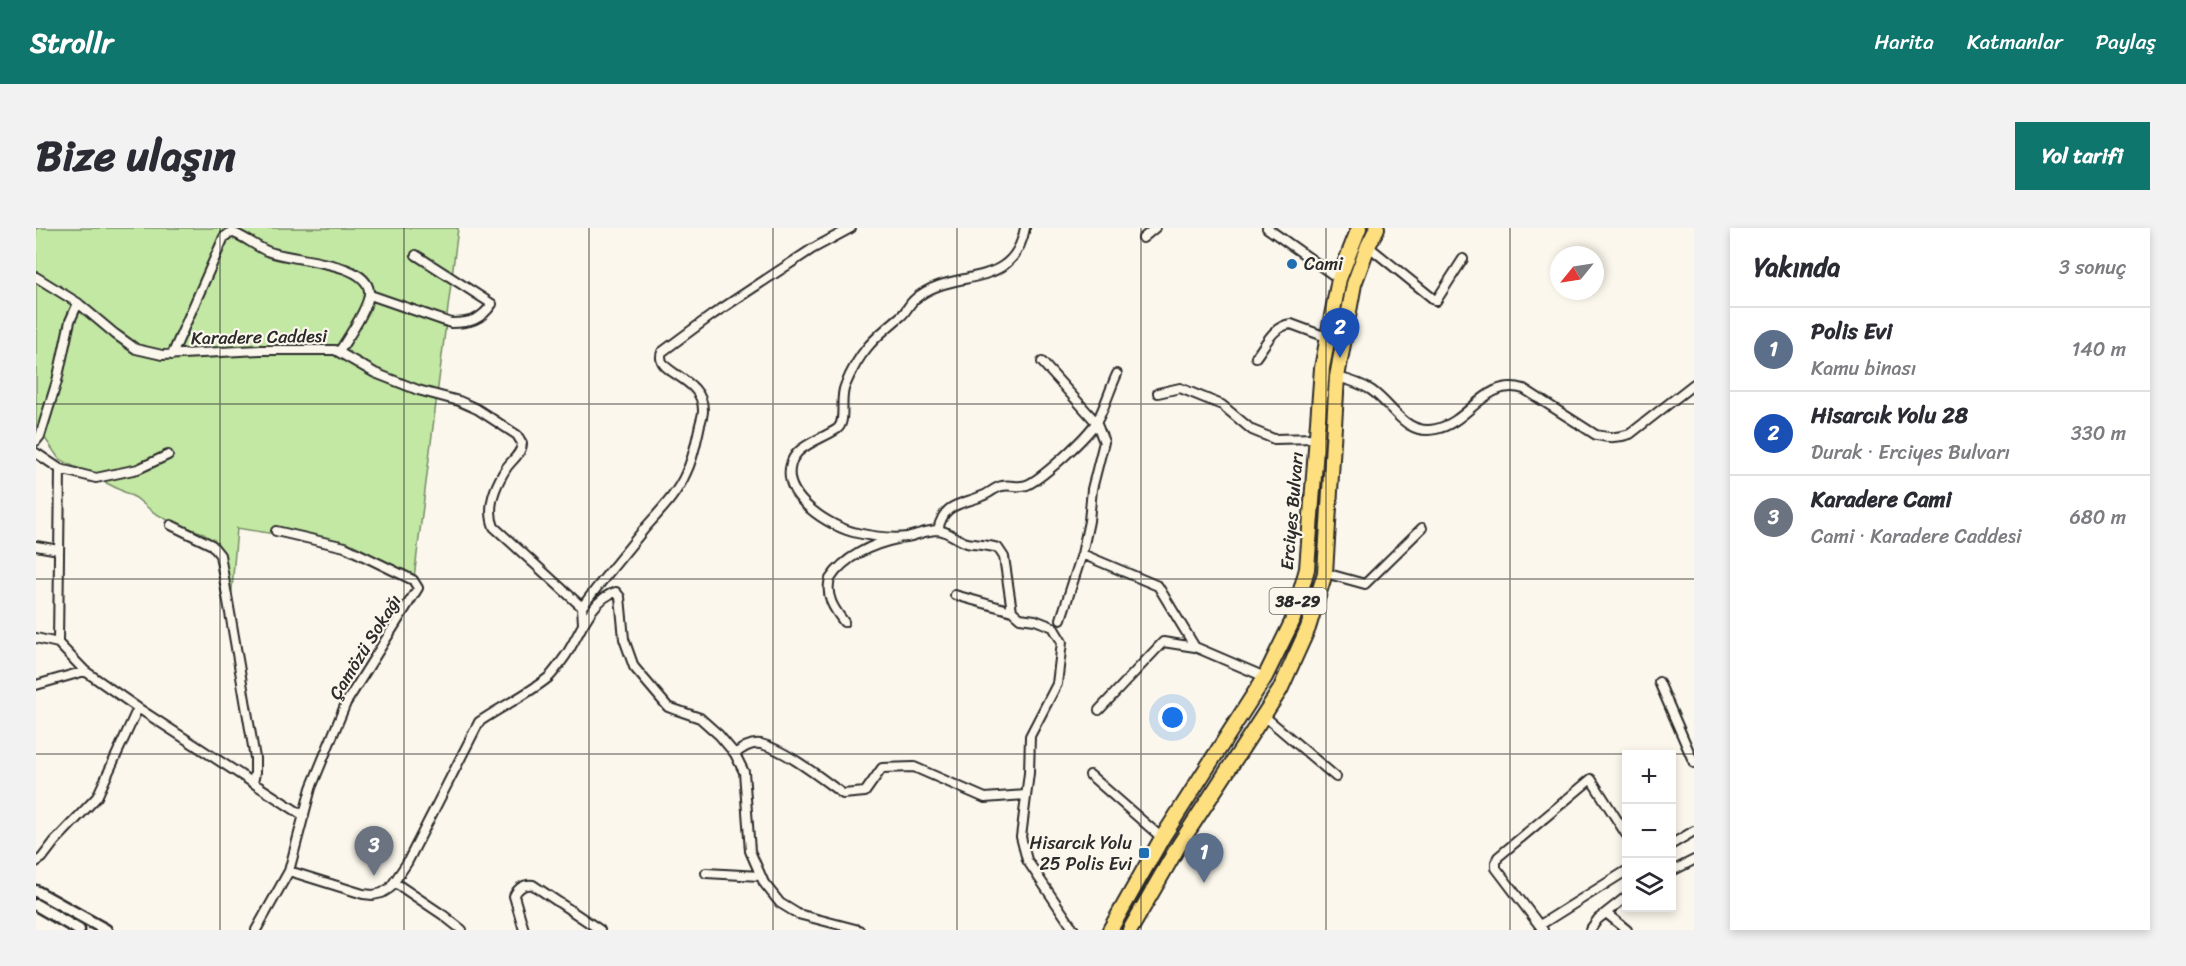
<!DOCTYPE html>
<html lang="tr">
<meta charset="utf-8">
<style>
body{margin:0;font-family:Sriracha,sans-serif;background:#f2f2f3;color:#2b2b33}
.controls{position:absolute;right:18px;bottom:18px;display:grid;overflow:hidden;border-radius:0px;box-shadow:0 3px 9px #0003}
.controls button{width:54px;height:54px;display:grid;place-items:center;padding:0;border:0;border-bottom:2px solid #e1e1e2;background:#fff;color:#2b2b33;font:30px sans-serif}
.compass{position:absolute;left:1514px;top:18px;width:54px;height:54px;border-radius:50%;background:#fff;box-shadow:0 3px 9px #0003;rotate:240deg}
.you{position:absolute;left:1137px;top:490px;width:21px;height:21px;margin:-15px;border:4px solid #fff;border-radius:50%;background:#1a73e8;box-shadow:0 0 0 9px #1a73e833}
.badge{display:grid;place-items:center;width:39px;height:39px;border-radius:50%;background:#0f766e;color:#fff;font-size:20px;font-weight:700}
.pin{position:absolute;translate:-50% -50px;filter:drop-shadow(0 2px 3px #0008)}
.pin::after{content:'';position:absolute;top:32px;width:21px;height:18px;background:inherit;clip-path:polygon(0 0,100% 0,50% 100%)}
.list{margin:0;padding:0;list-style:none}
h2{display:flex;justify-content:space-between;align-items:center;height:78px;margin:0;padding:0 24px;font-size:26px}
h2 small{font-size:20px;font-weight:400;color:#7c7c81}
.list li{display:grid;grid-template-columns:39px 1fr auto;gap:18px;align-items:center;box-sizing:border-box;height:84px;padding:0 24px;border-top:2px solid #e1e1e2}
.list b{display:block;font-size:22px;white-space:nowrap}
.list p{margin:0;font-size:20px;white-space:nowrap;color:#7c7c81}
.list em{font-size:20px;font-style:normal;color:#7c7c81}
.icon{flex:none;width:33px;height:33px;fill:none;stroke:currentColor;stroke-width:2;stroke-linecap:round;stroke-linejoin:round}
.map{position:relative;flex:none;width:1658px;height:702px;overflow:hidden;border-radius:0px}
header{display:flex;align-items:center;gap:36px;box-sizing:border-box;height:84px;padding:0 30px;background:#0f766e;color:#fff}
header strong{font-size:28px}
nav{display:flex;gap:33px;margin-inline-start:auto;font-size:21px}
.intro{display:flex;align-items:center;justify-content:space-between;box-sizing:border-box;height:144px;padding:0 36px}
h1{margin:0;font-size:42px}
.button{padding:15px 27px;border-radius:0px;background:#0f766e;color:#fff;font-size:21px;font-weight:700}
main{display:flex;gap:36px;padding:0 36px}
aside{flex:1;background:#fff;border-radius:0px;box-shadow:0 3px 9px #0003}
.map>svg:first-child{display:block}
</style>
<header>
<strong>Strollr</strong>
<nav><a>Harita</a><a>Katmanlar</a><a>Paylaş</a></nav>
</header>
<div class="intro"><h1>Bize ulaşın</h1><a class="button">Yol tarifi</a></div>
<main>
<div class="map">
<svg width="1658" height="702" viewBox="0 0 1658 702">
<rect width="100%" height="100%" fill="#fbf7ec"/>
<filter id="ink" filterUnits="userSpaceOnUse"><feTurbulence type="fractalNoise" baseFrequency=".0167" numOctaves="2"/><feDisplacementMap in="SourceGraphic" scale="12" xChannelSelector="R" yChannelSelector="G"/><feConvolveMatrix kernelMatrix="1 2 1 2 8 2 1 2 1" color-interpolation-filters="sRGB"/></filter>
<g filter="url(#ink)">
<!-- green -->
<path fill="#c2e8a3" stroke="#768a67" stroke-width="1.5" d="M 0,0 L 422,0 L 378,350 L 319,319 L 201,300 L 195,373 L 177,315 L 167,305 L 135,294 L 117,284 L 100,270 L 23,231 L 0,197 Z"/>
<g fill="none" stroke-linecap="round" stroke-linejoin="round">
<!-- street casing -->
<g stroke="#2b2b2b" stroke-width="12">
<path id="street" d="M 989,0 C 977,65 917,38 879,71 C 873,76 870,84 865,88 C 837,111 823,124 809,158 C 803,172 811,194 801,201 C 789,209 772,214 762,224 C 759,227 756,232 755,236 C 745,269 794,299 821,305 C 835,308 856,311 871,309 C 880,307 892,302 902,302 C 912,303 921,312 931,315 C 941,317 952,317 962,320 L 968,329 L 976,383 L 984,390 L 999,392 L 1017,399 L 1026,414 L 1021,456 L 994,508 L 993,545 L 985,609 L 991,632 L 1038,702
M 1231,0 L 1303,51
M 1107,10 L 1119,0
M 1332,18 L 1400,73 L 1427,31
M 0,49 L 42,75 L 79,106 L 100,121 L 126,127 L 224,122 L 299,122 L 339,145 L 382,162 L 423,173 L 441,181 L 481,207 L 486,215 C 486,225 477,231 471,239 C 460,256 450,279 458,299 L 546,379 L 547,396
M 334,67 L 415,95 C 434,95 445,92 456,76 L 380,27
M 136,127 L 188,9 L 195,4 C 208,8 219,18 231,23 C 255,33 330,33 333,63 C 335,77 311,111 303,124
M 1220,129 C 1230,116 1237,98 1255,96 L 1293,110
M 1006,134 L 1060,194 L 1068,214 L 1056,261 L 1053,293 L 1046,326 L 1025,391
M 1301,149 C 1313,152 1324,155 1335,162 C 1357,177 1369,208 1400,201 C 1434,194 1449,149 1488,161 L 1560,207 C 1573,210 1582,210 1594,206 L 1658,156
M 1122,165 L 1144,160 L 1186,177 L 1216,202 L 1238,211 L 1280,210
M 0,213 L 4,208 L 21,153 L 34,93 L 42,75
M 0,225 L 24,241 L 22,415
M 24,241 L 60,250 L 102,241 L 132,227
M 135,297 L 176,317 L 184,327 L 219,530 L 219,545 L 217,555
M 902,302 C 908,274 925,277 946,268 C 953,266 959,259 966,258 C 976,256 984,261 993,256 C 1010,247 1051,209 1061,193 C 1069,179 1074,161 1081,146
M 0,318 L 23,322
M 1046,326 L 1122,358 L 1159,419
M 1289,345 L 1329,356 L 1386,300
M 919,367 L 976,383
M 546,379 C 566,352 588,326 609,300 C 624,283 641,266 650,245 C 657,231 660,215 663,201 C 664,195 667,188 667,183 C 668,148 617,146 626,124 L 676,87 L 776,21 L 815,0
M 808,394 C 798,381 789,368 794,351 C 808,329 836,316 861,311
M 0,410 L 22,415 L 49,443 L 102,480 L 268,588
M 1623,454 L 1658,535
M 0,457 L 49,443
M 1063,482 L 1127,414 L 1159,419 L 1229,449
M 1227,487 L 1300,549
M 699,526 C 706,520 715,514 725,516 C 750,522 786,551 807,566 L 829,564 L 846,540 L 878,539 L 949,570 L 990,567
M 1054,547 L 1126,610
M 1636,616 L 1658,603
M 0,634 L 6,630 L 19,613 L 61,569 L 102,480
M 253,643 L 327,666 L 337,667 L 346,665 L 354,660 L 371,635 L 443,494 C 466,478 491,467 513,449 C 519,443 525,434 530,427 C 543,408 555,370 580,364 L 584,369 L 588,411 L 598,439 L 632,479 L 664,490 L 683,507 L 699,526 L 708,544 L 714,623 L 728,655 L 744,675 L 762,686 L 823,702
M 1636,643 L 1658,632
M 670,645 L 724,648
M 358,654 L 407,687 L 426,702
M 1570,685 L 1591,702
M 1504,697 L 1590,643
M 220,702 L 253,643 L 275,560 L 310,475 L 382,360 L 377,352 L 309,319 L 240,303
M 488,702 L 478,668 C 482,660 487,656 497,657 L 564,702
M 1507,702 L 1460,640 L 1460,634 L 1462,629 L 1555,551 L 1590,606
M 1554,702 L 1562,691 L 1590,669"/>
</g>
<!-- secondary casing -->
<g stroke="#2b2b2b" stroke-width="15">
<path id="secondary" d="M 0,663 L 70,702
M 0,677 L 43,702"/>
</g>
<!-- highway casing -->
<g stroke="#2b2b2b" stroke-width="18">
<path id="highway" d="M 1074,702 L 1126,610 L 1229,449 L 1256,394 L 1271,341 L 1286,140 L 1303,51 L 1323,0
M 1094,702 L 1143,617 L 1244,462 L 1272,400 L 1289,345 L 1301,149 L 1318,56 L 1332,18 L 1341,0"/>
</g>
<!-- street -->
<use href="#street" stroke="#fbf7ec" stroke-width="8"/>
<!-- secondary -->
<use href="#secondary" stroke="#fbf7ec" stroke-width="10"/>
<!-- highway -->
<use href="#highway" stroke="#fedf80" stroke-width="14"/>
</g>
</g>
<!-- grid -->
<path fill="none" stroke="#2b2b2b" stroke-width="1.5" stroke-opacity="0.55" d="M 184,0 L 184,702M 368,0 L 368,702M 553,0 L 553,702M 737,0 L 737,702M 921,0 L 921,702M 1105,0 L 1105,702M 1290,0 L 1290,702M 1474,0 L 1474,702M 0,176 L 1658,176M 0,351 L 1658,351M 0,526 L 1590,526M 1590,526 L 1636,526M 1636,526 L 1658,526"/>
<!-- markers -->
<g fill="#1f6fb2" stroke="#fbf7ec" stroke-width="2">
<circle cx="1256" cy="36" r="6"/>
<rect x="1102" y="619" width="12" height="12" rx="3"/>
</g>
<g text-anchor="middle" dominant-baseline="central" stroke-width="4.5" stroke-linejoin="round" paint-order="stroke">
<!-- shield labels -->
<rect fill="#fbf7ec" stroke="#696865" stroke-width="1.5" x="1233.5" y="360" width="57" height="26" rx="4.5"/>
<g font-size="16" font-weight="bold" fill="#2b2b2b">
<text x="1262" y="373">38-29</text>
</g>
<!-- poi labels -->
<g font-size="18" fill="#2b2b2b" stroke="#fbf7ec" text-anchor="start">
<text x="1268" y="36">Cami</text>
<text x="1096" y="615" text-anchor="end">Hisarcık Yolu<tspan x="1096" dy="21">25 Polis Evi</tspan></text>
</g>
<!-- street labels -->
<g font-size="18" fill="#2b2b2b" stroke="#fbf7ec">
<text transform="translate(223 109) rotate(-1)">Karadere Caddesi</text>
<text transform="translate(1256 283) rotate(-85)">Erciyes Bulvarı</text>
<text transform="translate(329 419) rotate(-58)">Çamözü Sokağı</text>
</g>
</g>
</svg>
<div class="controls">
<button>+</button>
<button>−</button>
<button><svg class="icon" aria-label="layers" viewBox="0 0 24 24"><path d="M12 4l9 5-9 5-9-5zM3 14l9 5 9-5"/></svg></button>
</div>
<svg class="compass" viewBox="-18 -18 36 36"><path d="M0-13l5 13h-10z" fill="#e53935"/><path d="M0 13l5-13h-10z" fill="#7c7c81"/></svg>
<div class="you"></div>
<div class="pin badge" style="left:1168px;top:655px;background:#5c6f8a">1</div>
<div class="pin badge" style="left:1304px;top:130px;background:#1a4fb4">2</div>
<div class="pin badge" style="left:338px;top:648px;background:#6b7280">3</div>
</div>
<aside>
<h2>Yakında<small>3 sonuç</small></h2>
<ul class="list">
<li><span class="badge" style="background:#5c6f8a">1</span><div><b>Polis Evi</b><p>Kamu binası</p></div><em>140 m</em></li>
<li><span class="badge" style="background:#1a4fb4">2</span><div><b>Hisarcık Yolu 28</b><p>Durak · Erciyes Bulvarı</p></div><em>330 m</em></li>
<li><span class="badge" style="background:#6b7280">3</span><div><b>Karadere Cami</b><p>Cami · Karadere Caddesi</p></div><em>680 m</em></li>
</ul>
</aside>
</main>
